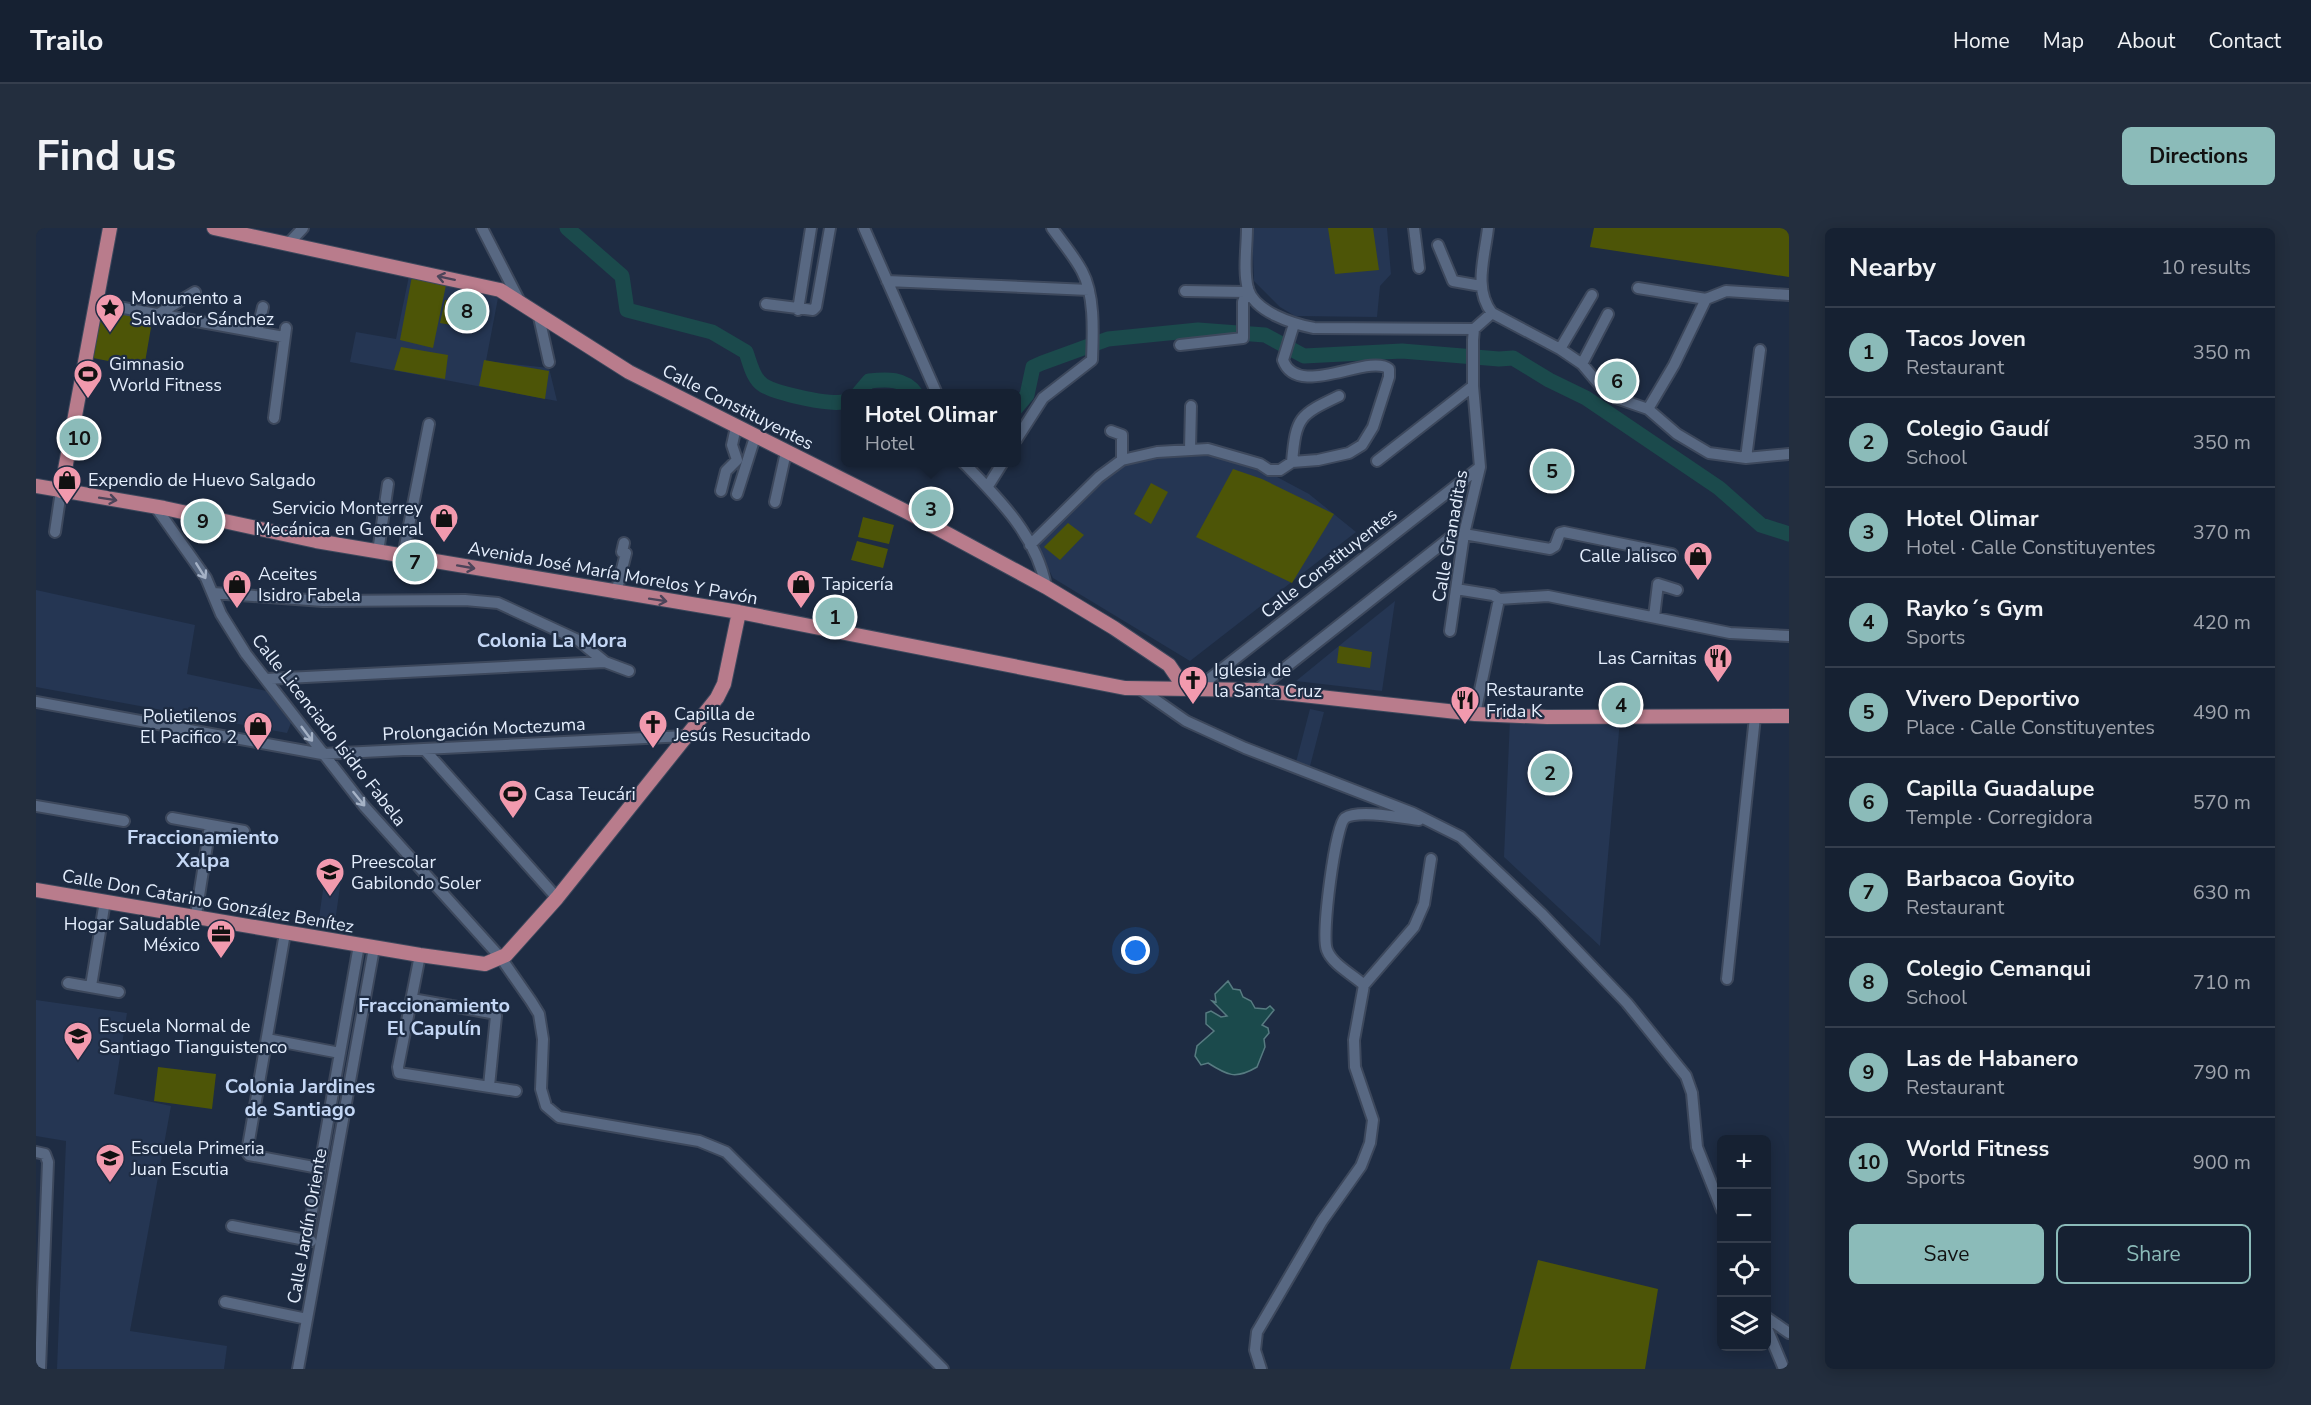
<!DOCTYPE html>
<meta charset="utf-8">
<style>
body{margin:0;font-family:"Nunito Sans",sans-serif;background:#232e3e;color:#f1f3f6}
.controls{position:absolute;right:18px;bottom:18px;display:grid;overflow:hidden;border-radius:9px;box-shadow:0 3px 15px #0003}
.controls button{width:54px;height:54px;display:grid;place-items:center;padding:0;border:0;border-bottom:2px solid #353e4d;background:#162132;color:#f1f3f6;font:30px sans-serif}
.you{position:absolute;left:1100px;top:723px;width:21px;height:21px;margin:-15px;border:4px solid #fff;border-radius:50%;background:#1a73e8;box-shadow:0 0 0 9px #1a73e833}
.badge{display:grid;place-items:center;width:39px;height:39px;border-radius:50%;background:#8bbbb9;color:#111;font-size:20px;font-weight:700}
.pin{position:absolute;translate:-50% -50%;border:3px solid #fff;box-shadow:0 2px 6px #0006}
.popup{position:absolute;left:805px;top:161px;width:180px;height:78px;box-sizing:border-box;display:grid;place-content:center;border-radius:9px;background:#162132;filter:drop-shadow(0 2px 4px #0005);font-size:20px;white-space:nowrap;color:#9ea3ac}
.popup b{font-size:22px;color:#f1f3f6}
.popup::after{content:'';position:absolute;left:50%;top:100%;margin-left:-12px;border:12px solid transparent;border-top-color:#162132}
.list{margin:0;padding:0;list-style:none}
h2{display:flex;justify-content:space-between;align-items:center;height:78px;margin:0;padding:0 24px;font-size:26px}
h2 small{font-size:20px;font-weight:400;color:#9ea3ac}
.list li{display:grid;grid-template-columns:39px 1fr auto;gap:18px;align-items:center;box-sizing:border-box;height:90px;padding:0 24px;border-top:2px solid #353e4d}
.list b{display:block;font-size:22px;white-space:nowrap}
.list p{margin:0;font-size:20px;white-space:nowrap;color:#9ea3ac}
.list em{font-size:20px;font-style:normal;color:#9ea3ac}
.actions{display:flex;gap:12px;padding:18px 24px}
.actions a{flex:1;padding:14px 0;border:2px solid #8bbbb9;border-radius:9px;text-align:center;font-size:21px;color:#8bbbb9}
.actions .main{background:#8bbbb9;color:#111}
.icon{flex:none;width:33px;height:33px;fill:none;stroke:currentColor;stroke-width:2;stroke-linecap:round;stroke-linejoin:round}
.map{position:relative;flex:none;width:1753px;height:1141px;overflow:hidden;border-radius:9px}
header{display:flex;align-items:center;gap:36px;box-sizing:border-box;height:84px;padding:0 30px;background:#162132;border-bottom:2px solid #353e4d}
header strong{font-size:28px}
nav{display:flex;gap:33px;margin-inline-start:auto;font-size:21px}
.intro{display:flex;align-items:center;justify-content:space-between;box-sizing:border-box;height:144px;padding:0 36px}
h1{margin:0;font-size:42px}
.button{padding:15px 27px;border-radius:9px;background:#8bbbb9;color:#111;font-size:21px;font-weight:700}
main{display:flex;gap:36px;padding:0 36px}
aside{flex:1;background:#162132;border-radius:9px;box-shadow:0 3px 15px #0003}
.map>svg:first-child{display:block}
</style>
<header>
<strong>Trailo</strong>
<nav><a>Home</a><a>Map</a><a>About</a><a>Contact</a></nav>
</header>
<div class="intro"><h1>Find us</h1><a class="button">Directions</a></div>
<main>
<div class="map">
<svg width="1753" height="1141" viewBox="0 0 1753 1141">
<rect width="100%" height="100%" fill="#1e2c43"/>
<!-- built -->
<path fill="#253653" d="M 1216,0 L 1351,0 L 1355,46 L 1344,58 L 1341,89 L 1259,88 L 1244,79 L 1218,53 Z
M 373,48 L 462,70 L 450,133 L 513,140 L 521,173 L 314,134 L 320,104 L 360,111 Z
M 1177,222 L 1224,240 L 1273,266 L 1320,304 L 1154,433 L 1017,350 L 1000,316 L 1086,232 Z
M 0,362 L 159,397 L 151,446 L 235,464 L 257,490 L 251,505 L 0,459 Z
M 1359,373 L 1346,463 L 1260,453 L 1309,413 Z
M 1274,481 L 1288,484 L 1273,542 L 1259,538 Z
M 1474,491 L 1584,492 L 1564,718 L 1468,629 Z
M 289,648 L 305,652 L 298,701 L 282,697 Z
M 0,772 L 91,785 L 78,866 L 135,878 L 94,1103 L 191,1118 L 188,1141 L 21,1141 L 30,913 L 0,908 Z"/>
<!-- green -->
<path fill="#4d5507" d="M 1292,0 L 1337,0 L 1343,42 L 1299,46 Z
M 1558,0 L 1753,0 L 1753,49 L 1554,19 Z
M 376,48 L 410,57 L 397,120 L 364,112 Z
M 409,72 L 442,78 L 437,101 L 404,95 Z
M 67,79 L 117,88 L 108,140 L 57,130 Z
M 365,119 L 412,127 L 409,151 L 358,142 Z
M 448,132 L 513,143 L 509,171 L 443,158 Z
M 1197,241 L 1226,251 L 1298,286 L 1256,355 L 1160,309 Z
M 1115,255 L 1132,264 L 1115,296 L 1098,286 Z
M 827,289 L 858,297 L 853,316 L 822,309 Z
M 1032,295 L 1048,307 L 1024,332 L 1008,319 Z
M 821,313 L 852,321 L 847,340 L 815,332 Z
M 1303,418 L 1336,424 L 1334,440 L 1301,435 Z
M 122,839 L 180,846 L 176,881 L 118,873 Z
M 1502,1032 L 1622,1061 L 1609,1141 L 1474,1141 Z"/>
<!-- water -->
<path fill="#1b4a4c" stroke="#577b81" stroke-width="1.5" d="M 1192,753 L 1197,761 L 1204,762 L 1207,769 L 1215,773 L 1219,780 L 1230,781 L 1234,778 L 1238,782 L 1226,797 L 1232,800 L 1233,805 L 1228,811 L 1229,819 L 1221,839 C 1199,852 1191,847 1172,835 L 1165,837 L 1159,828 L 1161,818 L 1178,803 L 1170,796 L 1170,785 L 1175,783 L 1185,789 L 1191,788 L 1176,773 L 1180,774 L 1179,766 Z"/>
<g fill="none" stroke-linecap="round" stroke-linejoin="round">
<!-- river -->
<path stroke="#1b4a4c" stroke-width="15" d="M 531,0 L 586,48 L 591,82 L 676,104 L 710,124 C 714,135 717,151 727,157 C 739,165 798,179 810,173
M 822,166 L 833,153 C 850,151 869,150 880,166
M 980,180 L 991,167 L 997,139 L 1006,135 L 1072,111 L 1162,102 L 1229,107 L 1268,128 L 1366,123 L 1463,131 L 1477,130 L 1513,152 L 1550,170 L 1683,260 L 1725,297 L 1753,306"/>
<!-- minor casing -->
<g stroke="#3d485c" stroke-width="14">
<path id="minor" d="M 446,0 L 484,74
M 828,0 L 901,166
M 1211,0 C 1211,19 1207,43 1212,61 C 1219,84 1257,96 1278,100 L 1438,101
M 1378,0 L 1383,40
M 253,15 L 267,0
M 1402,17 L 1417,53 L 1445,58
M 851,53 L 1053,62
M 1602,60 L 1670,71
M 1149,63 L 1209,64
M 60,75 L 248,109
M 730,76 L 777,82 L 780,79 L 794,0
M 762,82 L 775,0
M 124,85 L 159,64
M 1456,85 L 1524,121 L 1546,136 L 1568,162 L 1580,170 L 1612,181 L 1641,206 L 1673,225 L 1710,230 L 1753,226
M 503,89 L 513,134
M 221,104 L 227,79
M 1144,117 L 1207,110 L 1207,74 L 1212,60
M 1524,121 L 1556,67
M 1546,136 L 1572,86
M 1612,181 L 1638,137 L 1670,71 L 1690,63 L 1753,67
M 238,190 L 250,100
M 1075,203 L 1086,207 L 1086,232
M 980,212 L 1007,170 L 1056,132 C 1057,105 1059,67 1046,43 C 1038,28 1026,14 1016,0
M 1154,221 L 1155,178
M 1710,230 L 1724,122
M 1341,233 L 1437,158
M 927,234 C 962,270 1001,308 1010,359
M 1256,234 C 1260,189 1263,187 1303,168
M 952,258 L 967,234
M 685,263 L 690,243 L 701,232 L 696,217 L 700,199
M 701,266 L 719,209
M 739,274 L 750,224
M 119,278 L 170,350 L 185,386 L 210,426 L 328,578 L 465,730 L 495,773 L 503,786 L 507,811 L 505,861 L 510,878 L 523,889 L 663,913 L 690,924 L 907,1141
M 19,304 L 25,263
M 1428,306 L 1514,321 L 1519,318 L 1524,305 L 1528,304 L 1636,326
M 994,317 L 1063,249 L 1086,232 L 1121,224 L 1172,221 L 1224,236 L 1233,242 L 1244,242 L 1256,234 L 1282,232 L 1313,225 L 1326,217 L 1337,199 L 1353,149 L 1353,141 C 1332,125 1261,172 1247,132 L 1258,96
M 342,324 L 352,256
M 367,328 L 393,196
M 1420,361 L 1457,367 L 1463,371 L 1512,368 L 1694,405 L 1753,408
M 177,365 L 287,373 L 429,372 L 462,375 L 542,412 L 569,434
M 580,365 L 590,325 L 586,324 L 588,315
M 1618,389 L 1622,356 L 1641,362
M 1414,403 L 1428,306 L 1444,239 L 1437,158 L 1437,112 L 1438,101 L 1456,85 C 1437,61 1449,28 1452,0
M 230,451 L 569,434 L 593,443
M 1163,459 L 1444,239
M 1104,461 L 1150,493 L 1209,520 L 1377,585 L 1425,609 L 1505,685 L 1591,775 L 1650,848 L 1656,865 L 1661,919 L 1686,982
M 1221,462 L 1416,308
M 0,474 L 286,526 L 650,508
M 1439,486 L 1463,371
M 388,521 L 521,670
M 0,578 L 88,593
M 136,590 L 208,603
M 160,687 L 174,598
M 249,705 L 211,924 L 213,927 L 283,940
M 384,727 L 362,839 L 363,845 L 480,863
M 1691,751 L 1719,489
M 32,755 L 83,764
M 1328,757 C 1317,747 1296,736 1291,722 C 1285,708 1299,598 1309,590 C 1322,581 1367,590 1383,592
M 55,758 L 69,673
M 376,771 L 455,785 L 460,788 L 453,858
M 231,811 L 304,825
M 0,924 L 9,926 L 12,934 L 4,1141
M 196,998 L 275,1013
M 271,1012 L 323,717
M 189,1074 L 271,1091
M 1730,1089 L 1753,1105
M 1730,1098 L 1748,1141
M 262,1141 L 338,720
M 1225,1141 L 1219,1122 L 1221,1104 L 1286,993 L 1325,938 L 1334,915 L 1337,892 L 1319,839 L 1318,812 L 1328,757 L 1378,699 L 1388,676 L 1395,631"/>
</g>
<!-- major casing -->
<g stroke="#3d485c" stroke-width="16">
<path id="major" d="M 178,0 L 464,62 L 593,144 L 873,285 L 1010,359 L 1078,400 L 1133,437 L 1148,459
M 0,258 L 128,280 L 280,313 L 703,384 L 1089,460 L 1221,462 L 1439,486 L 1511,489 L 1753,488
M 25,263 L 74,0
M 0,662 L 384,727 L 449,736 L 470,727 L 521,670 L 681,470 L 688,456 L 703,384"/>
</g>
<!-- minor -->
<use href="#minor" stroke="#586882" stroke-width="10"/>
<!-- major -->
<use href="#major" stroke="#b97c8c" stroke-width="14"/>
</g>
<!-- one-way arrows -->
<defs><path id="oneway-shaft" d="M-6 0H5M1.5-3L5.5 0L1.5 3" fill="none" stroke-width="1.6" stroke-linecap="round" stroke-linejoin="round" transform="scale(1.5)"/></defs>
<g stroke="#4c4459">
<use href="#oneway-shaft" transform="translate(410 50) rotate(-168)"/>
<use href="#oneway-shaft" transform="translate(72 271) rotate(9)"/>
<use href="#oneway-shaft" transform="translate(430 339) rotate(10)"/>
<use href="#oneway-shaft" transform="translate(622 372) rotate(9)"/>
</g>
<g stroke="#a5b2c6">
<use href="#oneway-shaft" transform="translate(165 343) rotate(58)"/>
<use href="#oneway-shaft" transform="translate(271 506) rotate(53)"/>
<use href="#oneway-shaft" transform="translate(323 571) rotate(51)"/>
</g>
<!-- icons -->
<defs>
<g id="sight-pin" transform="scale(1.5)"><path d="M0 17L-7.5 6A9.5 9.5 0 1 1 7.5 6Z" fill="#f29aae" stroke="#1e2c43"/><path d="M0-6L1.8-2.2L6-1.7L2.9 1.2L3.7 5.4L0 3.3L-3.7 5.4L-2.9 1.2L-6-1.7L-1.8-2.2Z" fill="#111"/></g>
<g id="stadium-pin" transform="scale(1.5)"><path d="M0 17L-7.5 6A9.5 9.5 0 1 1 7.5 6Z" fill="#f29aae" stroke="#1e2c43"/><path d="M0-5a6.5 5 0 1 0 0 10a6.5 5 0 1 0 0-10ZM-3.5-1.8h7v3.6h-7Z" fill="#111"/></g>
<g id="shop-pin" transform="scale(1.5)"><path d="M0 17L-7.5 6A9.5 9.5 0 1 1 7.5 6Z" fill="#f29aae" stroke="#1e2c43"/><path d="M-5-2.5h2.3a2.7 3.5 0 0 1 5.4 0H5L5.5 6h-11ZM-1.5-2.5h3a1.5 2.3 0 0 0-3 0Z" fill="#111"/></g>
<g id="restaurant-pin" transform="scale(1.5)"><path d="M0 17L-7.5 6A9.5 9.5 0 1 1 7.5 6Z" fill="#f29aae" stroke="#1e2c43"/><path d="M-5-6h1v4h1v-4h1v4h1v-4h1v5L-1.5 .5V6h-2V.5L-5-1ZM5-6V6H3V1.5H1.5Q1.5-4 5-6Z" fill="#111"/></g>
<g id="church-pin" transform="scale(1.5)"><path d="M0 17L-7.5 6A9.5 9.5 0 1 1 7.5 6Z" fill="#f29aae" stroke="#1e2c43"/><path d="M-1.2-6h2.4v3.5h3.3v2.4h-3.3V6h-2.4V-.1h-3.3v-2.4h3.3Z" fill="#111"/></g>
<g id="school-pin" transform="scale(1.5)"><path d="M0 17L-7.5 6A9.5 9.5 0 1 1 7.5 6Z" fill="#f29aae" stroke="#1e2c43"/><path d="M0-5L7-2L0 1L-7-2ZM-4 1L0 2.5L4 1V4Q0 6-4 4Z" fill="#111"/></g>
<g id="office-pin" transform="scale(1.5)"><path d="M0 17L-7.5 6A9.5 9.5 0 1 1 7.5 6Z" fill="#f29aae" stroke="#1e2c43"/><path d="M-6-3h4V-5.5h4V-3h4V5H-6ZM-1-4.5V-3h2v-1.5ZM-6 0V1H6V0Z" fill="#111"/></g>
<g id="university-pin" transform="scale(1.5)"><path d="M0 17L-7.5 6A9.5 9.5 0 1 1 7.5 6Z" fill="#f29aae" stroke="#1e2c43"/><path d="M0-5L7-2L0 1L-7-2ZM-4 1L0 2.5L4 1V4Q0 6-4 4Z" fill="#111"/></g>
</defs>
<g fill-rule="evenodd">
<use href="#sight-pin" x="74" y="80"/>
<use href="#stadium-pin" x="52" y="146"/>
<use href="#shop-pin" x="31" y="252"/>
<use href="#shop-pin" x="408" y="290"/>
<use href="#shop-pin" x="1662" y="328"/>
<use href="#shop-pin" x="201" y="356"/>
<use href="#shop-pin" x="765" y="356"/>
<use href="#restaurant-pin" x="1682" y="430"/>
<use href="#church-pin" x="1157" y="452"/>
<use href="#restaurant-pin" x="1429" y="472"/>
<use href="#church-pin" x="617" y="496"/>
<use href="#shop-pin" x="222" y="498"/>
<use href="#stadium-pin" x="477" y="566"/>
<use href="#school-pin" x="294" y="644"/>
<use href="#office-pin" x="185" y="706"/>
<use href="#university-pin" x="42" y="808"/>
<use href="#school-pin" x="74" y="930"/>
</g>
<g text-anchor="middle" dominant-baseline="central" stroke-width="4.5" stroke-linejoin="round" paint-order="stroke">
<!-- poi labels -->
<g font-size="18" fill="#e4eefd" stroke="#1e2c43" text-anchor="start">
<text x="95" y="70">Monumento a<tspan x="95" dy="21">Salvador Sánchez</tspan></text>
<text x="73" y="136">Gimnasio<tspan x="73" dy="21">World Fitness</tspan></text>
<text x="52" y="252">Expendio de Huevo Salgado</text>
<text x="387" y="280" text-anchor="end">Servicio Monterrey<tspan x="387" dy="21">Mecánica en General</tspan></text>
<text x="1641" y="328" text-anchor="end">Calle Jalisco</text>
<text x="222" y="346">Aceites<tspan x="222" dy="21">Isidro Fabela</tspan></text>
<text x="786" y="356">Tapicería</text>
<text x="1661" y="430" text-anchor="end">Las Carnitas</text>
<text x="1178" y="442">Iglesia de<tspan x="1178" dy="21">la Santa Cruz</tspan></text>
<text x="1450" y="462">Restaurante<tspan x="1450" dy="21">Frida K</tspan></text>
<text x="638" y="486">Capilla de<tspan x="638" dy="21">Jesús Resucitado</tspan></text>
<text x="201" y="488" text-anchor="end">Polietilenos<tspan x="201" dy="21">El Pacifico 2</tspan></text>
<text x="498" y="566">Casa Teucári</text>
<text x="315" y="634">Preescolar<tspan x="315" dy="21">Gabilondo Soler</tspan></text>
<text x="164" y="696" text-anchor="end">Hogar Saludable<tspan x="164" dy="21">México</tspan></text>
<text x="63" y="798">Escuela Normal de<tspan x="63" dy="21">Santiago Tianguistenco</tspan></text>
<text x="95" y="920">Escuela Primeria<tspan x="95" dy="21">Juan Escutia</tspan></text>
</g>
<!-- street labels -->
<g font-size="18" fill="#e4eefd" stroke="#1e2c43">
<text transform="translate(702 179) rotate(27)">Calle Constituyentes</text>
<text transform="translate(1414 308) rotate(-80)">Calle Granaditas</text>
<text transform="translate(1293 335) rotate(-38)">Calle Constituyentes</text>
<text transform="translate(577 345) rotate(10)">Avenida José María Morelos Y Pavón</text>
<text transform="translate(448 501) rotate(-3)">Prolongación Moctezuma</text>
<text transform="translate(293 502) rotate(52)">Calle Licenciado Isidro Fabela</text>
<text transform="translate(172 673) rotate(10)">Calle Don Catarino González Benítez</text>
<text transform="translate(271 998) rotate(-80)">Calle Jardín Oriente</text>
</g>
<!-- neighbourhood labels -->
<g font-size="20" font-weight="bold" fill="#c4d7f5" stroke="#1e2c43">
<text x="516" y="412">Colonia La Mora</text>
<text x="167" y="609">Fraccionamiento<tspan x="167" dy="23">Xalpa</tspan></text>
<text x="398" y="777">Fraccionamiento<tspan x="398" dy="23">El Capulín</tspan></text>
<text x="264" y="858">Colonia Jardines<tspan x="264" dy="23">de Santiago</tspan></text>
</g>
</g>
</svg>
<div class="controls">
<button>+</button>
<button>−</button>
<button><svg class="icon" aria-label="locate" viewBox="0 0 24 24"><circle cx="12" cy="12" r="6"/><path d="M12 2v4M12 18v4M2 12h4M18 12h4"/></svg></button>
<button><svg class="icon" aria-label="layers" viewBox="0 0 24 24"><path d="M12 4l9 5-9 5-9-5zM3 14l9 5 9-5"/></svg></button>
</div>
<div class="you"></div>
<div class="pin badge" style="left:799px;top:389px">1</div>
<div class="pin badge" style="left:1514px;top:545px">2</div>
<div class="pin badge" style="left:895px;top:281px">3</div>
<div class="popup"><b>Hotel Olimar</b>Hotel</div>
<div class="pin badge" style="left:1585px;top:477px">4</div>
<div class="pin badge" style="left:1516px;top:243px">5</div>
<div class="pin badge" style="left:1581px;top:153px">6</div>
<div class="pin badge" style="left:379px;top:334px">7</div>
<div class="pin badge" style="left:431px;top:83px">8</div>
<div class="pin badge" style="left:167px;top:293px">9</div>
<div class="pin badge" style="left:43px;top:210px">10</div>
</div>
<aside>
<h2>Nearby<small>10 results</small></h2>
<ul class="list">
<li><span class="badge">1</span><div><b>Tacos Joven</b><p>Restaurant</p></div><em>350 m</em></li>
<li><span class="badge">2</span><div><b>Colegio Gaudí</b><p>School</p></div><em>350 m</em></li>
<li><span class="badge">3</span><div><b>Hotel Olimar</b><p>Hotel · Calle Constituyentes</p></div><em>370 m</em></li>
<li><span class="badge">4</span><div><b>Rayko´s Gym</b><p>Sports</p></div><em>420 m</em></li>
<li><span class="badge">5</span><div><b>Vivero Deportivo</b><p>Place · Calle Constituyentes</p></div><em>490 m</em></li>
<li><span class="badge">6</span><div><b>Capilla Guadalupe</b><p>Temple · Corregidora</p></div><em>570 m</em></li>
<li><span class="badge">7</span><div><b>Barbacoa Goyito</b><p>Restaurant</p></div><em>630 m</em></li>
<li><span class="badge">8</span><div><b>Colegio Cemanqui</b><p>School</p></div><em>710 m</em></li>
<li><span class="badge">9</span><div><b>Las de Habanero</b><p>Restaurant</p></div><em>790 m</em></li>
<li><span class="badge">10</span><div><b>World Fitness</b><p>Sports</p></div><em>900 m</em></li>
</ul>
<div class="actions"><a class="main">Save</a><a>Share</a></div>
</aside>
</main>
